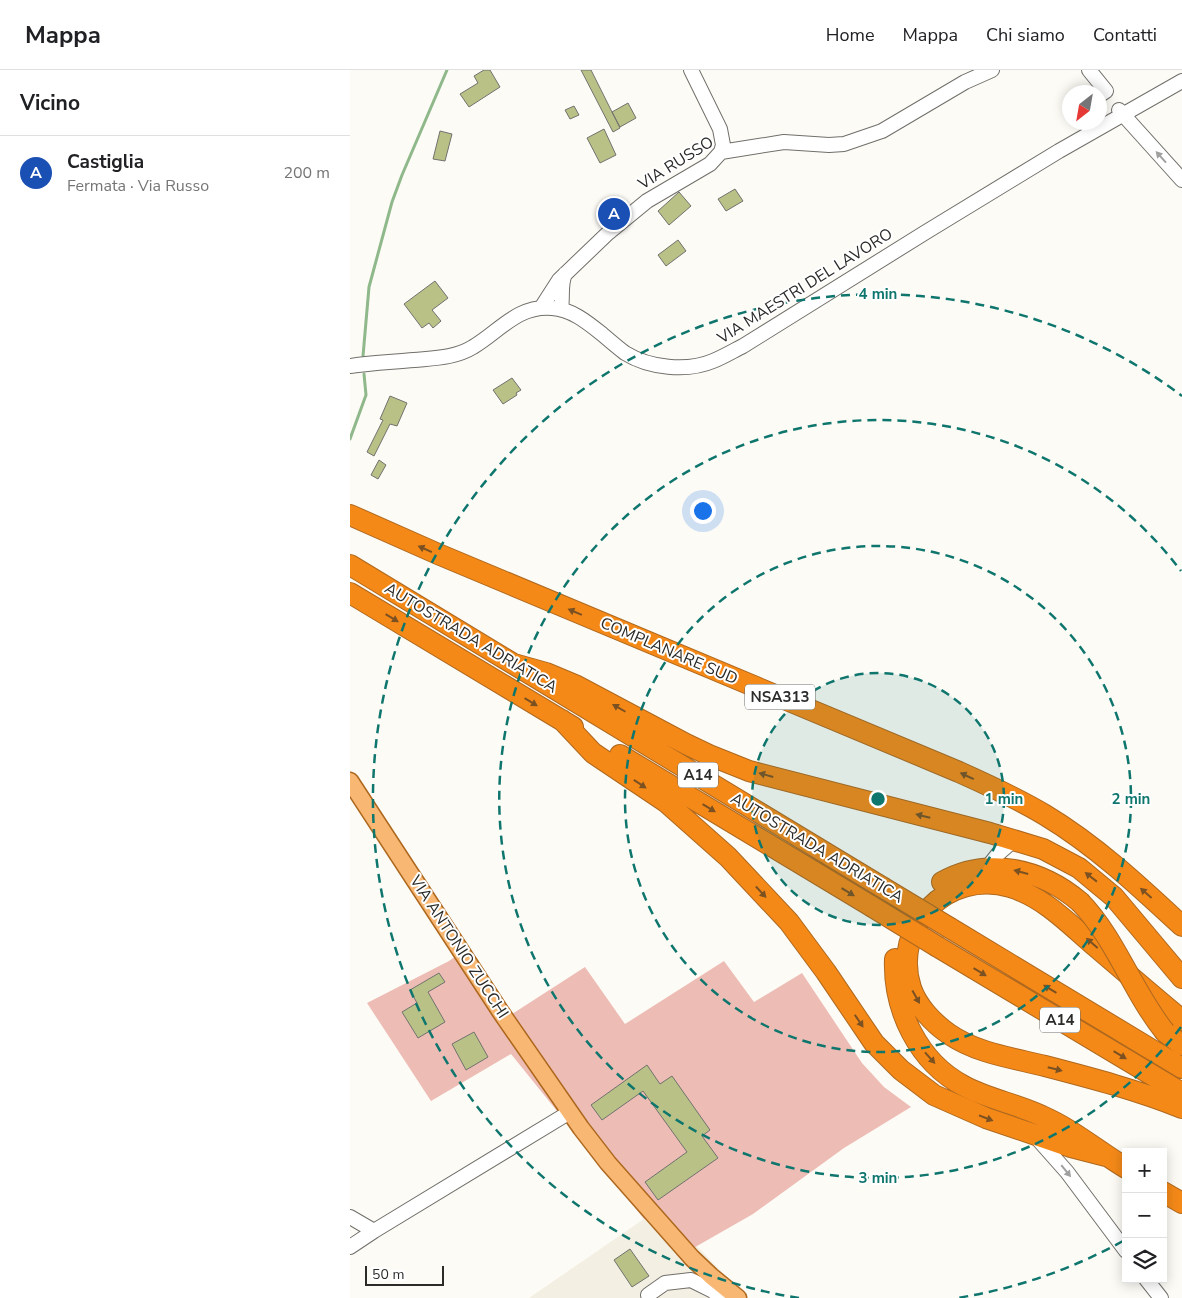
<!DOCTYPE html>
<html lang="it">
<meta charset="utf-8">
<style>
body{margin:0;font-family:"Nunito Sans",sans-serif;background:#f2f2f2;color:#202124}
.controls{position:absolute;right:15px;bottom:15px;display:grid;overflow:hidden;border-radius:0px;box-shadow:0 2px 12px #0003}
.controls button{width:45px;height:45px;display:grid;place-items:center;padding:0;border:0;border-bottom:1px solid #e0e0e0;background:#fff;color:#202124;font:25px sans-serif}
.compass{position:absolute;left:712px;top:15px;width:45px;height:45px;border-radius:50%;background:#fff;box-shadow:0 2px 12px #0003;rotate:211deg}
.scale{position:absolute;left:15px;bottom:12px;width:79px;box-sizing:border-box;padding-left:5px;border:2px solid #2b2b29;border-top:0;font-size:14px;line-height:18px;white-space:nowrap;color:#2b2b29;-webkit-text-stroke:4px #fff;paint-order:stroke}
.you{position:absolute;left:352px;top:440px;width:18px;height:18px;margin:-12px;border:4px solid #fff;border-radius:50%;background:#1a73e8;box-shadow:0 0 0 8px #1a73e833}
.badge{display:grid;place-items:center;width:32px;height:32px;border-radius:50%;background:#2a667d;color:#fff;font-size:16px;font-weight:700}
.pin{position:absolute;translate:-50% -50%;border:2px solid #fff;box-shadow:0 1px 5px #0006}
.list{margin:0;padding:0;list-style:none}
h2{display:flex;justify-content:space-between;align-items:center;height:65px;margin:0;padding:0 20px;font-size:21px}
h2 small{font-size:16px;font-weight:400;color:#757577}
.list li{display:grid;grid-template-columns:32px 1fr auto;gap:15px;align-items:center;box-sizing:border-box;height:75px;padding:0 20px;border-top:1px solid #e0e0e0}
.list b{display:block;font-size:19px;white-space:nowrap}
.list p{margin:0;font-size:16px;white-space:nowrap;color:#757577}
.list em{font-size:16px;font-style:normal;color:#757577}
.icon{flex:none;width:28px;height:28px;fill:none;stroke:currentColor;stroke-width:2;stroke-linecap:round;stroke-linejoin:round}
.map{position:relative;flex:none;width:832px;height:1228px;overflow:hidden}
header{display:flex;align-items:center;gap:30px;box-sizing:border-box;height:70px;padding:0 25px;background:#fff;border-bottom:1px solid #e0e0e0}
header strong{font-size:24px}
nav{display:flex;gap:28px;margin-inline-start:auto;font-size:18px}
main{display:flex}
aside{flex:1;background:#fff}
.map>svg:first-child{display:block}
</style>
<header>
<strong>Mappa</strong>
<nav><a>Home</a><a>Mappa</a><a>Chi siamo</a><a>Contatti</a></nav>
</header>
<main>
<aside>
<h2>Vicino<small></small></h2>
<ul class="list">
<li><span class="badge" style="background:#1a4fb4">A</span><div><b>Castiglia</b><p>Fermata · Via Russo</p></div><em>200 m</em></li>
</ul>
</aside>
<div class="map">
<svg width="832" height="1228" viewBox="0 0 832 1228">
<rect width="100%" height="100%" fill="#fdfbf6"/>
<!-- built -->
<path fill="#f4efe3" d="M 304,1142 L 340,1180 L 347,1176 L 396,1228 L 179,1228 Z"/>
<!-- green -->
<path fill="#edbdb5" d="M 113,881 L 159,946 L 235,897 L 275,954 L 374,891 L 404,932 L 452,903 L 512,993 L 534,1017 L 561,1037 L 494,1078 L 403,1144 L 340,1180 L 305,1143 L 294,1149 L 161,984 L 81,1031 L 17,933 L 99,891 Z"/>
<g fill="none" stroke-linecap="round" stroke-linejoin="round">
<!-- stream -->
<path stroke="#8fb88b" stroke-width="3" d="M 13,286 L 19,217 L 42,132 L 52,105 L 97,0
M 0,369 L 16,325 L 14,304"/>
</g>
<!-- building -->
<path fill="#b9c187" stroke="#71726e" d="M 134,0 L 140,0 L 150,17 L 119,37 L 110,24 L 128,13 L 124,6 Z
M 231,0 L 241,0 L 270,58 L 263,62 Z
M 278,33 L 286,48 L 270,57 L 262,42 Z
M 224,36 L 229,45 L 220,49 L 215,40 Z
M 254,59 L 266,85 L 250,93 L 237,68 Z
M 90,61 L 102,64 L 95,91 L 83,89 Z
M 385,119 L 393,131 L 376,141 L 368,129 Z
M 329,122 L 341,136 L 319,155 L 308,141 Z
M 328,170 L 336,181 L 316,196 L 308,185 Z
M 85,211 L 98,228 L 82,240 L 91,251 L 83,258 L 79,253 L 72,258 L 54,234 Z
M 162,308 L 171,320 L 166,323 L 167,325 L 153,334 L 143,320 Z
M 40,326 L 57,333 L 47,356 L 40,354 L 24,386 L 17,382 L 33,350 L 30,349 Z
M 29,390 L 36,395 L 28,409 L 21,405 Z
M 89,903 L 95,912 L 78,922 L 95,952 L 68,968 L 52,942 L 67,933 L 60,920 Z
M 124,962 L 138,987 L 116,1000 L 102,974 Z
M 297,995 L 310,1014 L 322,1006 L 360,1060 L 352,1066 L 368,1088 L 308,1130 L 295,1112 L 337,1082 L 293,1021 L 252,1050 L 241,1035 Z
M 280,1179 L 299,1206 L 282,1217 L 264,1190 Z"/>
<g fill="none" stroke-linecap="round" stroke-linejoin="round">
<!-- minor casing -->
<g stroke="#716f6a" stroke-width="16">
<path id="minor" d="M 341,0 L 370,59 L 373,75 L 371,82
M 739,0 L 756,21 L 750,25
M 769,40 L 832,110
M 191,238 L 209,210 L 258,163 L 297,131 L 360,94 L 371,82 L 434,72 L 479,75 L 494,74 L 532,61 L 615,12 L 642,0
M 211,239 C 213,228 210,214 215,204
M 0,296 C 21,293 43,292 64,290 C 84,288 105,288 123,277 C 149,262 167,235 202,238 C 221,239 237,252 252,264 C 259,270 267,277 275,283 C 299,298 337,302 363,291 C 373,287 383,281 393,276 L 576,162 L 709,81 L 832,11
M 637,798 L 648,784 L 665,769
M 686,1067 L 717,1102 L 776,1181
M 0,1147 L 24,1161 L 220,1042
M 0,1177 L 24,1161
M 796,1209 L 811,1228
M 298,1225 L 315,1213 L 341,1210 L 363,1221 L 370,1228"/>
</g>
<!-- major casing -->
<g stroke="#ae681e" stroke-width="19">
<path id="major" d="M 0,711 L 150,941 L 231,1058 L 258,1093 L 342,1188 L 361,1206 L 388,1228"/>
</g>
<!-- highway casing -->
<g stroke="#ae681e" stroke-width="22">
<path id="highway" d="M 0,445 L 88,484 L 609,702 C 638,715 667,728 695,745 C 745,775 789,816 832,856
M 0,495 L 532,817
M 0,523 L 223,657
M 164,594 L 196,603 L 227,616 L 336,674 L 359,685 L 399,701 L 640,763 L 693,779 L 729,798 L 764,827 L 832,908
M 212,650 L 243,683 L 316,732 L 378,787 L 439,852 L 476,902 L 524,973 L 551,1000 L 584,1025 L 636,1048 L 721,1077 L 756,1086
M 270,685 L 521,836
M 592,812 C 638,786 691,799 730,832
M 600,858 L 832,998
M 588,877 L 832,1023
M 545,889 C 543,939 568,992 614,1016 C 638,1029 667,1034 692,1046 C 722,1059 748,1081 776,1098
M 832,950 C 803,926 774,901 746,877 C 719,854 694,827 660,817 C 598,799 541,856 561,918 C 567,936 583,953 599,964 C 626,983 663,988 695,996 C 741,1008 787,1020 832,1038
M 815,962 L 832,975
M 813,1122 L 832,1133"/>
</g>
<!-- minor -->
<use href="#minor" stroke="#fff" stroke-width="14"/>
<!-- major -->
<use href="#major" stroke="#f8b874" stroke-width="16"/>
<!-- highway -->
<use href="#highway" stroke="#f48918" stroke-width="20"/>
<!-- highway-bridge casing -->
<g stroke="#ae681e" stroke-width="22" stroke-linecap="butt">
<path id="highway-bridge" d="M 532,817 L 600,858
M 730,832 C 766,869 782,921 815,962
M 521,836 L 588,877"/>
</g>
<!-- highway-bridge -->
<use href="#highway-bridge" stroke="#f48918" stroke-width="20"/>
</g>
<!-- one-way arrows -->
<defs><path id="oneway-solid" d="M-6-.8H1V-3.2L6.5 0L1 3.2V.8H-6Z" transform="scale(1.25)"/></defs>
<g fill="#a0a09f">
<use href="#oneway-solid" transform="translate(811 87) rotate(-132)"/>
<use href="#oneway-solid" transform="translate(716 1101) rotate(51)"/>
</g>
<g fill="#7b5122">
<use href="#oneway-solid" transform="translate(75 479) rotate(-156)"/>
<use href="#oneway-solid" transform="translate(225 542) rotate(-157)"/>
<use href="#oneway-solid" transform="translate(42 548) rotate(31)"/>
<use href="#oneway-solid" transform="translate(181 632) rotate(31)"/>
<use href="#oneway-solid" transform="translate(269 638) rotate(-150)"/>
<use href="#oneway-solid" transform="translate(416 705) rotate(-164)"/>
<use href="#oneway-solid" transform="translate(617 706) rotate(-155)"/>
<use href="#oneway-solid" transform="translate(290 714) rotate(34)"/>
<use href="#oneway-solid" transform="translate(359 738) rotate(31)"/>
<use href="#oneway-solid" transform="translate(573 746) rotate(-166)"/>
<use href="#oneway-solid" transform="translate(671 802) rotate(-165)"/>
<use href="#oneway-solid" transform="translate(741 807) rotate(-142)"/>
<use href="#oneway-solid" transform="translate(411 822) rotate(47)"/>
<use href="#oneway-solid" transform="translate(498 822) rotate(31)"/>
<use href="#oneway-solid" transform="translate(796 823) rotate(-139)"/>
<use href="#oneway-solid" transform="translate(742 873) rotate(-139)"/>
<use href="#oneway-solid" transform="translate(630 902) rotate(31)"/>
<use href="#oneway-solid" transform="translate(700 919) rotate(-149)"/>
<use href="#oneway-solid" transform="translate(566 927) rotate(61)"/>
<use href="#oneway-solid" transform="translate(509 951) rotate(56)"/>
<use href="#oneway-solid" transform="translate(770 985) rotate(31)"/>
<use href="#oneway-solid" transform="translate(580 988) rotate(48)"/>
<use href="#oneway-solid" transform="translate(705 999) rotate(14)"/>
<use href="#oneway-solid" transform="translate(636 1048) rotate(21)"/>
</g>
<!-- distance rings -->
<circle cx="528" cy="729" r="126" fill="#0f766e" fill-opacity=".12"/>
<g fill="none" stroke="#0f766e" stroke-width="2.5" stroke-dasharray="9 6">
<circle cx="528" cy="729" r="126"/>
<circle cx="528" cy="729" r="253"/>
<path d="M831 957A379 379 0 1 1 831 501"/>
<path d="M773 1171A505 505 0 0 1 607 1228M449 1228A505 505 0 1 1 832 326"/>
</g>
<g text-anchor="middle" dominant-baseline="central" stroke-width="4" stroke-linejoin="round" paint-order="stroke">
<!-- shield labels -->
<g fill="#fff" stroke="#6b6b69" stroke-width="1">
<rect x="395" y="614.5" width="70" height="25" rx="4"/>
<rect x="328" y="692.5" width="40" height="25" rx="4"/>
<rect x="690" y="937.5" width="40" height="25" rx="4"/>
</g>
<g font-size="15" font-weight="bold" fill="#2b2b29">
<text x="430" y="627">NSA313</text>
<text x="348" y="705">A14</text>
<text x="710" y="950">A14</text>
</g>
<!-- street labels -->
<g font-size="16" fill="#2b2b29" stroke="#fff">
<text transform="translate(326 93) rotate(-32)">VIA RUSSO</text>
<text transform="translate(455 216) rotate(-32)">VIA MAESTRI DEL LAVORO</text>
<text transform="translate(121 568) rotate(31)">AUTOSTRADA ADRIATICA</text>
<text transform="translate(319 581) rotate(23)">COMPLANARE SUD</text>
<text transform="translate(467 778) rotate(31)">AUTOSTRADA ADRIATICA</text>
<text transform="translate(109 877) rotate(57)">VIA ANTONIO ZUCCHI</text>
</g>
</g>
<circle cx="528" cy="729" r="8" fill="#0f766e" stroke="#fff" stroke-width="2.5"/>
<g font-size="15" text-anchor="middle" font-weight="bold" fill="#0f766e" stroke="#fff" stroke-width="4" stroke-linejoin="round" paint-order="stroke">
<text x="528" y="229">4 min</text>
<text x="654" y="734">1 min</text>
<text x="781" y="734">2 min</text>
<text x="528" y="1113">3 min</text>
</g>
</svg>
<div class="controls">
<button>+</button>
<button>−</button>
<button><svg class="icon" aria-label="layers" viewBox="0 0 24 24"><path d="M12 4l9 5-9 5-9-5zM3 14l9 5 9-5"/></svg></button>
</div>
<svg class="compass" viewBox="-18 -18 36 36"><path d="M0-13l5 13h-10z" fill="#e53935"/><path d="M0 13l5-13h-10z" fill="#757577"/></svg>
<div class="scale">50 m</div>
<div class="you"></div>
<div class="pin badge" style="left:264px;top:144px;background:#1a4fb4">A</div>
</div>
</main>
